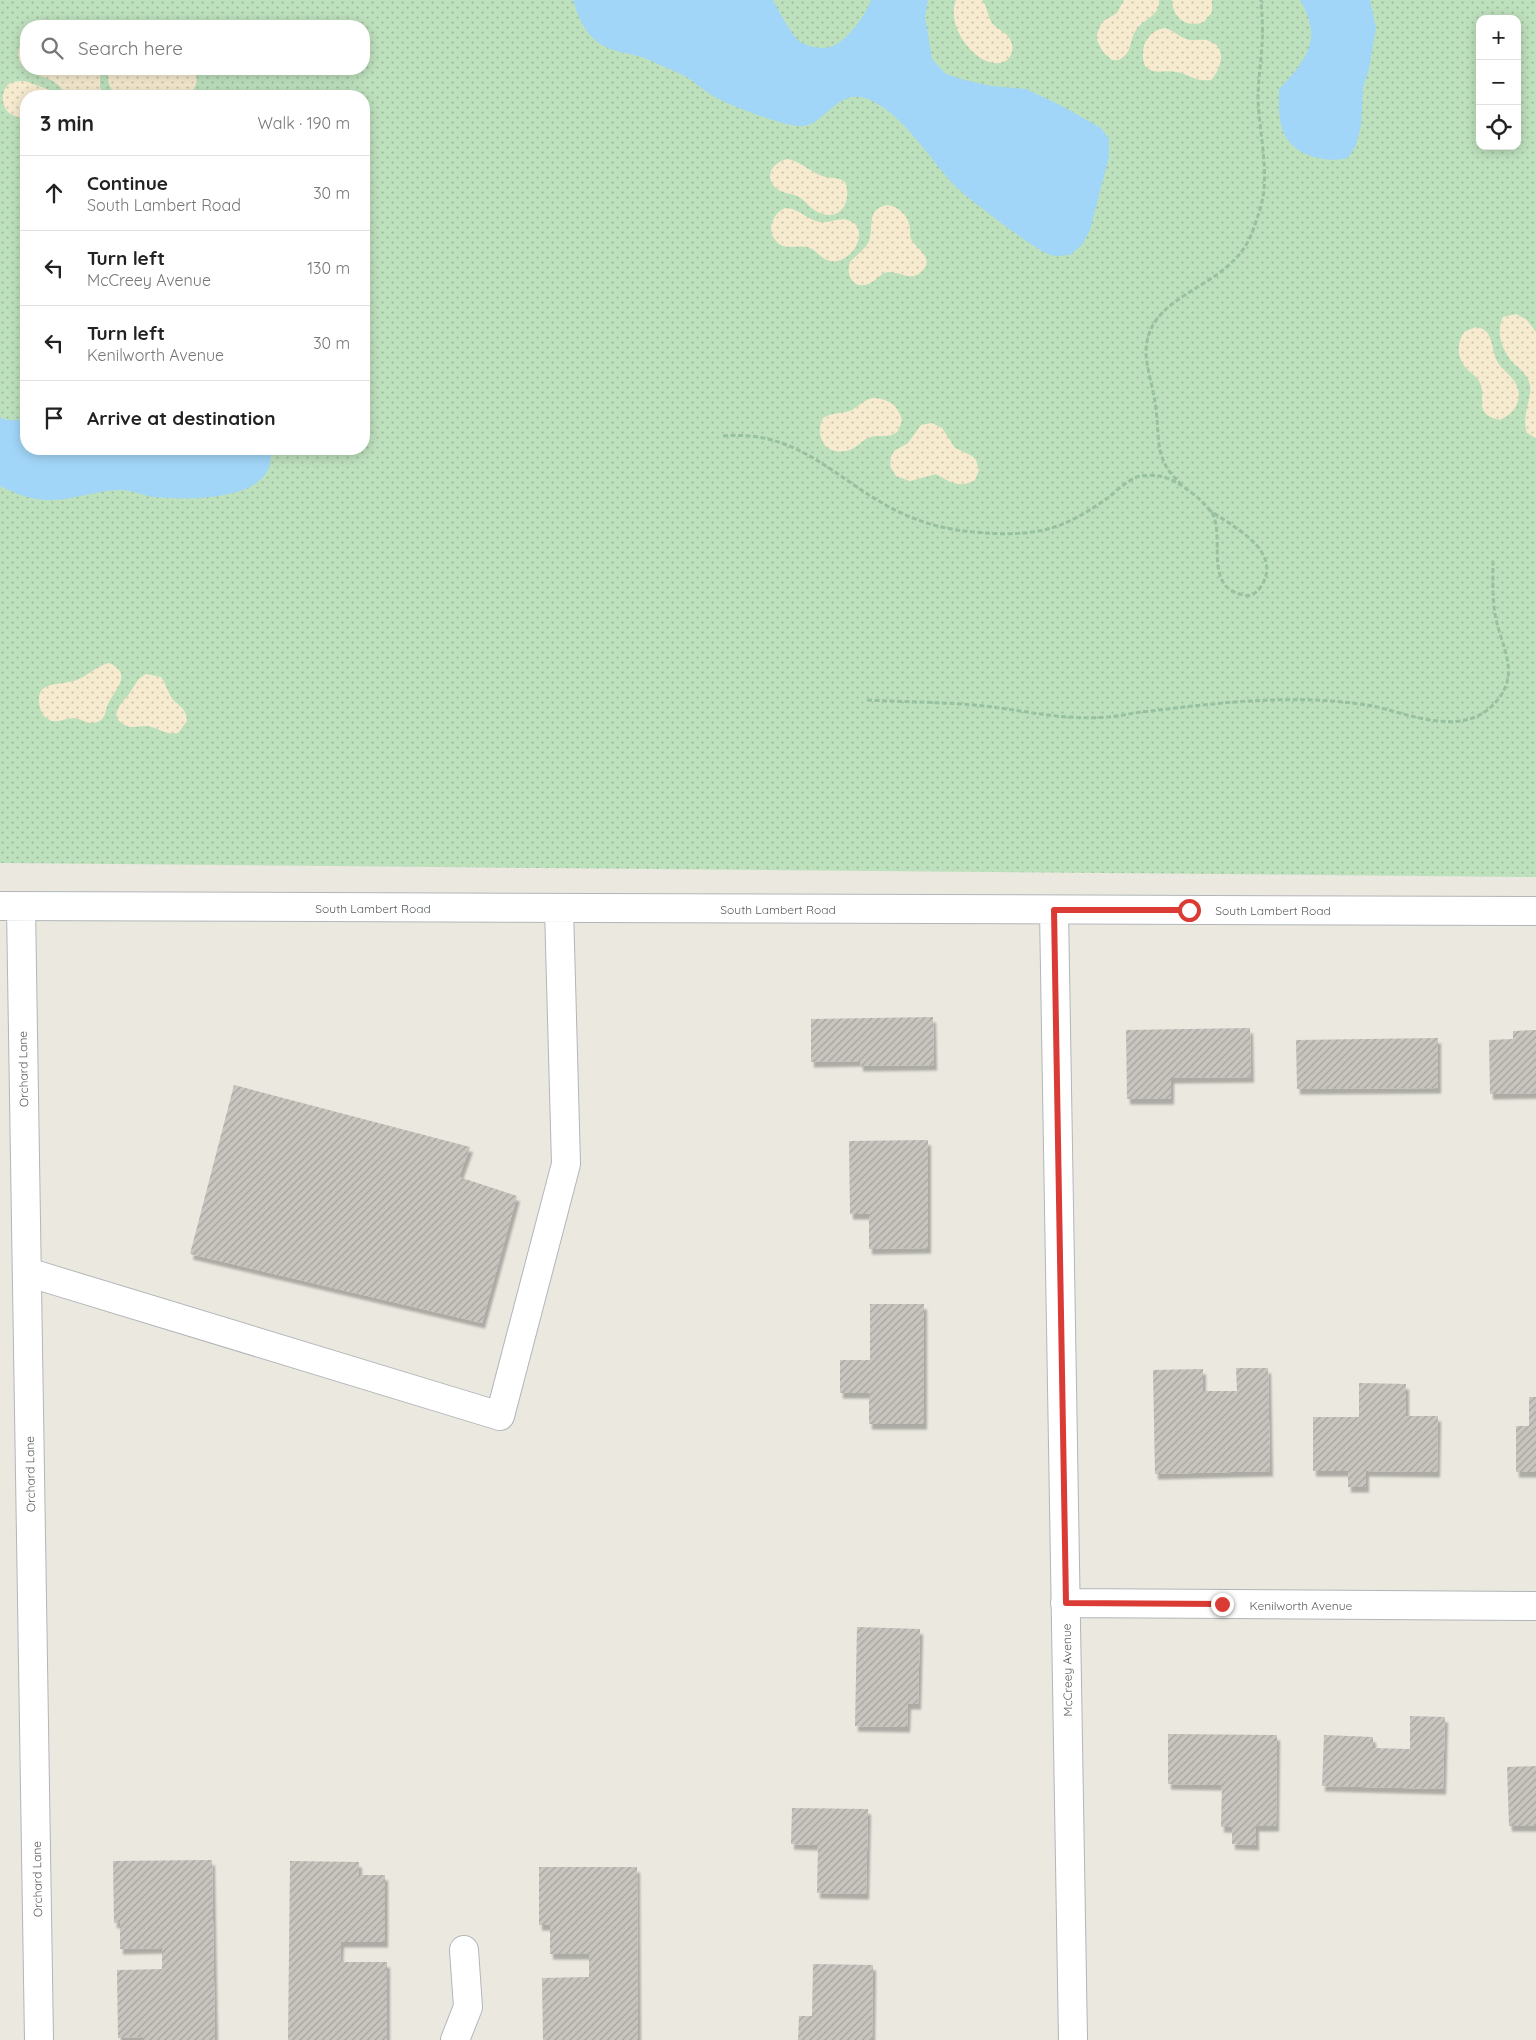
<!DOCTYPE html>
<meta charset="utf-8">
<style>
body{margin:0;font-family:Quicksand,sans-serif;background:#f6f6f6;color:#222}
.controls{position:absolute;right:15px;top:15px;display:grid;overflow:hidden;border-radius:10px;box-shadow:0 2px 12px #0003}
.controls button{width:45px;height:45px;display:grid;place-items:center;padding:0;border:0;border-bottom:1px solid #e0e0e0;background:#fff;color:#222;font:25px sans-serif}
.stop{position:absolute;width:15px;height:15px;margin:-11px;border:4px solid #db3b35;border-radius:50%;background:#fff}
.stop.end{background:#db3b35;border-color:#fff;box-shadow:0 1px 5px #0008}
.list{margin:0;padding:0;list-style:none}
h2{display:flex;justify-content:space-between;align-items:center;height:65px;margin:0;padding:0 20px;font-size:21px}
h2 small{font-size:16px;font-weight:400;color:#767676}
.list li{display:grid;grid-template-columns:32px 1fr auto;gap:15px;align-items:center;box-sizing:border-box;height:75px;padding:0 20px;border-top:1px solid #e0e0e0}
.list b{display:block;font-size:19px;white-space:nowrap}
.list p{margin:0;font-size:16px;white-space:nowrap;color:#767676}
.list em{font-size:16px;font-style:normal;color:#767676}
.icon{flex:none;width:28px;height:28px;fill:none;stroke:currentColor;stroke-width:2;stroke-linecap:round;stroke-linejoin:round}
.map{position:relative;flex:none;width:1536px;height:2040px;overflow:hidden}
.search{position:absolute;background:#fff;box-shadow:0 2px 12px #0003;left:20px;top:20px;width:350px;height:55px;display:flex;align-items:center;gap:12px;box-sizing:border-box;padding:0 18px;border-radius:20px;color:#767676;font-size:19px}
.panel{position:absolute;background:#fff;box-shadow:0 2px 12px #0003;left:20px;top:90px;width:350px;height:365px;border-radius:20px}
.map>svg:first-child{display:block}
</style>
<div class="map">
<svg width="1536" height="2040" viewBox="0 0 1536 2040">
<defs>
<pattern id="grass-dots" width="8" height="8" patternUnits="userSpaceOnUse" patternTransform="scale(1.25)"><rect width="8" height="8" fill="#bee1bd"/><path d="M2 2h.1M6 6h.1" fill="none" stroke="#9dba9d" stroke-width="1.8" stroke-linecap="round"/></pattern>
<pattern id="sand-dots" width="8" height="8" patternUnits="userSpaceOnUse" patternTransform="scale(1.25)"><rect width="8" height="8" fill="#f6ebcf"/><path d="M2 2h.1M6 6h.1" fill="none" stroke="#cac2ab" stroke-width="1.8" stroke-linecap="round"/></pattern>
<pattern id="building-hatch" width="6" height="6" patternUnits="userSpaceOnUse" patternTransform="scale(1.25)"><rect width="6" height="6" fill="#c8c4be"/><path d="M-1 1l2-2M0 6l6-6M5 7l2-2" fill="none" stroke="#a5a29e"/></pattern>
<filter id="shadow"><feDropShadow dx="3" dy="5.5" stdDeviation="1" flood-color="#0004"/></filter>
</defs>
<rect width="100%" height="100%" fill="#eae8df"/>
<!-- grass -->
<path fill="url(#grass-dots)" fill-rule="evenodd" d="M 0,0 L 1536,0 L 1536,877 L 0,863 ZM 1480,19 L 1517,19 L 1517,146 L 1480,146 ZM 26,26 L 364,26 L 364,69 L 26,69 ZM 26,96 L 364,96 L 364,449 L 26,449 Z"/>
<!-- sand -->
<path fill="url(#sand-dots)" d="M 956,0 L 982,0 C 988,7 987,17 993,24 C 998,30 1006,32 1010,39 C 1018,55 1005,67 989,62 C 967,54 947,23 956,0 Z
M 1124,0 L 1159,0 C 1160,17 1143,18 1136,30 C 1128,42 1134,51 1119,60 L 1112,60 L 1103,52 L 1097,40 L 1097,34 L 1102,22 L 1117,13 Z
M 1172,0 L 1212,0 L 1212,12 L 1204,22 C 1187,28 1173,19 1172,0 Z
M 1165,28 C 1173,30 1178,36 1186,39 C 1193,42 1202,38 1209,41 C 1228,47 1221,69 1211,80 C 1194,82 1190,74 1176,72 C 1164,69 1155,76 1145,66 C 1139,49 1146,31 1165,28 Z
M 26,36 L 26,69 L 100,69 L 100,88 L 106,96 L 67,96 C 55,75 40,79 25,68 C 14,59 18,44 26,36 Z
M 109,69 L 193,69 C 200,79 196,88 188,96 L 119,96 C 109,90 106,80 109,69 Z
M 25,81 L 50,90 L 55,96 L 26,96 L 26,120 C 20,118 13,116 8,112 C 0,104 1,86 13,82 C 16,81 21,81 25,81 Z
M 788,159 C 801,162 809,171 822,176 C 830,179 837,176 845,182 C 852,199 842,222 820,213 C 811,210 806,201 799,197 C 792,193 784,194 777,189 C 763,177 772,162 788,159 Z
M 887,205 C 897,206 907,214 909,224 C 911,229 909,235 911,239 C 917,250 935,258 922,271 C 912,282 900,272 889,272 C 876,273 876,287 858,285 C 849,280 847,272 850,262 C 856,255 866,249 869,241 C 874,226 866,209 887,205 Z
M 785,208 C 799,208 807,220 820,222 C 830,224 840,216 850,221 C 873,230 848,273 823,258 C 818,254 814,249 807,247 C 799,245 789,249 781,245 C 765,235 770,215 785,208 Z
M 1516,314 L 1527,320 L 1536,332 L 1536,438 L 1527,433 C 1520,413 1536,394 1528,379 C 1525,373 1519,368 1514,364 C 1503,352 1495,333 1503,317 Z
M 1476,327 C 1495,330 1490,348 1497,361 C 1501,369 1510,374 1515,382 C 1524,398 1516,413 1500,420 C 1470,413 1489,397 1479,381 C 1477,377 1472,374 1468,370 C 1457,359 1456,345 1464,332 Z
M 874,398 C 889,399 898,405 902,420 L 898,431 C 888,440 879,433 868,438 C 861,441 857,448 849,450 C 826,457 814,437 823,418 C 833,412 843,414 852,410 C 860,405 865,399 874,398 Z
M 932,423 L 942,428 L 955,448 L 972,456 L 976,460 L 979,470 L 975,480 C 959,489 950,482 936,474 L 910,481 L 896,476 L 890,466 L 891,457 L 894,451 L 908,443 L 921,425 Z
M 109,663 C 134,674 114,690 108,704 C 105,711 106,719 97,722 C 89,725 82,719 74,718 C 67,718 60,722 52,721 C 46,719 41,714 40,707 C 33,678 63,687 79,679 C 90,674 97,666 109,663 Z
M 146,674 L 161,677 C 165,683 167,689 170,695 C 177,707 186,705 187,721 L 178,733 C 166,735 162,730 152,727 C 143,724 134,730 125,725 C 107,716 122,703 129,694 C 135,686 136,679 146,674 Z"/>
<!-- water -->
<path fill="#a2d6f8" d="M 573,0 L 773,0 C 780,13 788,29 798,40 C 806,47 825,51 835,45 C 850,37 865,16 871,0 L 928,0 L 925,17 L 932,59 L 946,74 L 965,80 L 991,86 L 1026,89 L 1060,105 L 1101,128 L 1109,139 L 1109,157 L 1090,230 L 1082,245 L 1070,255 C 1064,255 1057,257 1051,255 C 1038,253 968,198 956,187 C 930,160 901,110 865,98 C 835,89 823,129 798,126 C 780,125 729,105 713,96 C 703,90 695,82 685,76 C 673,70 659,65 647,59 C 630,52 608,53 594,39 C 582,28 578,15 573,0 Z
M 1300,0 L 1370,0 L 1376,28 L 1369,69 L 1363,88 L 1361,126 L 1356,145 L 1348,158 C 1325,164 1289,155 1282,128 C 1278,116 1279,102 1279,89 C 1307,60 1323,39 1300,0 Z
M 0,417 L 6,420 L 26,420 L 26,449 L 270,449 C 280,502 188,500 153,497 C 142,495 131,490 120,490 C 97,490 74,500 51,500 C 34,501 16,494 0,486 Z"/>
<!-- building -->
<path fill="url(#building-hatch)" filter="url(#shadow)" d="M 933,1017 L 934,1065 L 860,1066 L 860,1061 L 811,1062 L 811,1019 Z
M 1250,1028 L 1251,1077 L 1171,1078 L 1171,1099 L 1127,1099 L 1126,1030 Z
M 1536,1030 L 1536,1093 L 1490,1094 L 1489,1040 L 1513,1039 L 1513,1031 Z
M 1438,1038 L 1438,1088 L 1297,1089 L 1296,1040 Z
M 234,1085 L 470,1147 L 459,1177 L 517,1196 L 482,1323 L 190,1254 Z
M 928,1140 L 928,1248 L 869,1249 L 869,1214 L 850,1214 L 849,1141 Z
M 870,1304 L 924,1304 L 924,1424 L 869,1424 L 869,1393 L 840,1393 L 840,1360 L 870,1360 Z
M 1236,1368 L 1268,1368 L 1270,1471 L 1155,1474 L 1153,1370 L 1203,1369 L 1203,1391 L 1237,1391 Z
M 1359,1383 L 1406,1384 L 1406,1416 L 1438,1416 L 1437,1472 L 1366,1471 L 1366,1487 L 1348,1487 L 1348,1471 L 1313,1471 L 1313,1417 L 1359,1417 Z
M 1529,1397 L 1536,1397 L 1536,1472 L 1516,1472 L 1516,1426 L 1529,1426 Z
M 857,1627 L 920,1629 L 918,1704 L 908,1704 L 907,1727 L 855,1726 Z
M 1410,1716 L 1445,1717 L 1443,1789 L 1322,1786 L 1324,1735 L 1373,1737 L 1373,1748 L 1410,1749 Z
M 1168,1734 L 1277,1735 L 1276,1826 L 1256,1826 L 1256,1845 L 1232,1844 L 1232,1827 L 1221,1827 L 1222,1785 L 1168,1784 Z
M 1536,1766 L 1536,1826 L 1509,1826 L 1507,1767 Z
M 792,1808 L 868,1809 L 866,1894 L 817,1893 L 818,1845 L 791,1844 Z
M 212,1860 L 215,2040 L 143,2040 L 143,2037 L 118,2038 L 117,1970 L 162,1969 L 162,1948 L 120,1949 L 120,1922 L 114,1923 L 113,1861 Z
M 290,1861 L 359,1862 L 359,1875 L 385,1875 L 385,1942 L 341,1942 L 340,1962 L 387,1962 L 387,2040 L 288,2040 Z
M 539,1867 L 637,1867 L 638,2040 L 543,2040 L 542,1978 L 589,1977 L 589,1954 L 550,1954 L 550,1925 L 539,1925 Z
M 813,1964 L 873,1965 L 872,2040 L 798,2040 L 799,2016 L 812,2016 Z"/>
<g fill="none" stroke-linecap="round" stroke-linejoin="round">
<!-- minor casing -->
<g stroke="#b2b6b9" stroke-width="30">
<path id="minor" d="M 0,906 L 1536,911
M 21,907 L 39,2040
M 1054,910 L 1073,2040
M 27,1272 L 500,1416 L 566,1164 L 559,908
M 1065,1603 L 1536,1606
M 455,2040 L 468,2007 L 464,1950"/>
</g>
<!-- path -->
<path stroke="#97c1a1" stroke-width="3" stroke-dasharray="5 2.5" stroke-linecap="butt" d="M 723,436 C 800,429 837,482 899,512 C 920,522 941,528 964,531 C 991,534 1022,536 1048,529 C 1070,523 1091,510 1109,497 C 1117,490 1127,481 1137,477 C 1143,475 1153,475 1160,476 C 1178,480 1201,498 1212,513 C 1226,536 1202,588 1244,595 C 1251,597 1256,593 1260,588 C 1286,551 1231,526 1208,509
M 1182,485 C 1154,460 1160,442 1156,409 C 1154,390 1147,372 1146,353 C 1146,289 1232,292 1253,230 C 1257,219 1261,208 1263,197 C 1268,165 1259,131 1258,98 C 1258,81 1261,63 1262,45 C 1263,30 1262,15 1261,0
M 867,700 C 903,702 939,702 974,705 C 1019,709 1062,721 1108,717 C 1122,716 1136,712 1151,711 C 1222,702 1296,694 1367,705 C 1407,712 1461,740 1495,703 C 1522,673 1501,648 1495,614 C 1492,596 1493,577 1493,559"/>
<!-- minor -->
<use href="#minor" stroke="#fff" stroke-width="28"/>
</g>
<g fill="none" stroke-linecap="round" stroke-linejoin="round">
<!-- route -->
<path stroke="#db3b35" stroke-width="6" d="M 1189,910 L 1054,910 L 1066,1603 L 1222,1604"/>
</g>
<g text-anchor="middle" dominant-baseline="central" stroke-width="4" stroke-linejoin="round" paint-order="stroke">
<!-- street labels -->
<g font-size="12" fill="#585c5f" stroke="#fff">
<text x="373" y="908">South Lambert Road</text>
<text x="778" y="909">South Lambert Road</text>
<text x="1273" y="910">South Lambert Road</text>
<text transform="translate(23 1069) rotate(-91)">Orchard Lane</text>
<text transform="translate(30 1474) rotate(-91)">Orchard Lane</text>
<text x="1301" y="1605">Kenilworth Avenue</text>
<text transform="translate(1067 1670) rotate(-91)">McCreey Avenue</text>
<text transform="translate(37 1879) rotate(-91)">Orchard Lane</text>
</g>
</g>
</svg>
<div class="controls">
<button>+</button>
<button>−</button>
<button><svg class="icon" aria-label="locate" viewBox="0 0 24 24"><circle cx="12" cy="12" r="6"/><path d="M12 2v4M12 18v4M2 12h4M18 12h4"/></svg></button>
</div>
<div class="stop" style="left:1189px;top:910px"></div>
<div class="stop end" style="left:1222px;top:1604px"></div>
<div class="search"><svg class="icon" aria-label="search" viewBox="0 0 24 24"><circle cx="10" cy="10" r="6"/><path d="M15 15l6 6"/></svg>Search here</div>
<section class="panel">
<h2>3 min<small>Walk · 190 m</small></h2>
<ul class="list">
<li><svg class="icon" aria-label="ahead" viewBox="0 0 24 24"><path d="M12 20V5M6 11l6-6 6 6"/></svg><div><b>Continue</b><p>South Lambert Road</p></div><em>30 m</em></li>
<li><svg class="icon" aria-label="left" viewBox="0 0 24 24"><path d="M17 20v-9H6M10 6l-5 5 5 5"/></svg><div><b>Turn left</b><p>McCreey Avenue</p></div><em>130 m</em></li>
<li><svg class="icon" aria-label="left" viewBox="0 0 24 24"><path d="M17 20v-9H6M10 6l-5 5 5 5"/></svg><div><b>Turn left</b><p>Kenilworth Avenue</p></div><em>30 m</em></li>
<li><svg class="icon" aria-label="arrive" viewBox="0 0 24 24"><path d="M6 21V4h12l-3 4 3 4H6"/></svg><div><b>Arrive at destination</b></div></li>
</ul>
</section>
</div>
